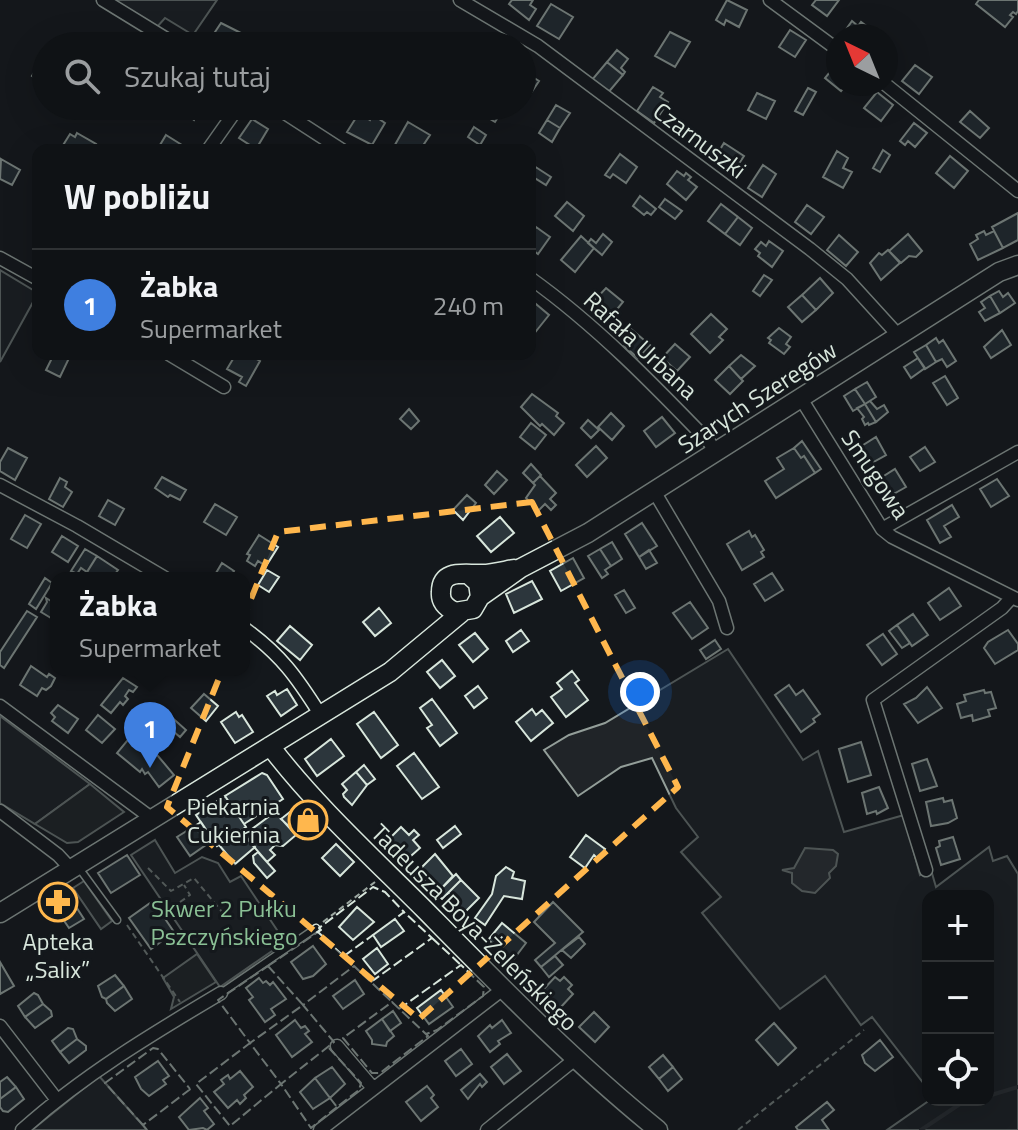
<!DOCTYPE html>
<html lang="pl">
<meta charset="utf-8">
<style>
body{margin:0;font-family:"Titillium Web",sans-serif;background:#181b1e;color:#f1f3f6}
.controls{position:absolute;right:24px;bottom:24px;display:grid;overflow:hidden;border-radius:16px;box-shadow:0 8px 32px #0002}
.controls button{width:72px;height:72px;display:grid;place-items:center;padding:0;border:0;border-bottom:2px solid #2f3234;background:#0f1215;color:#f1f3f6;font:40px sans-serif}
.compass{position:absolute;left:826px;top:24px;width:72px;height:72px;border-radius:50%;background:#0f1215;box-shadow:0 8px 32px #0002;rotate:317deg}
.you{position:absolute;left:640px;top:692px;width:28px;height:28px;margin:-20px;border:6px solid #fff;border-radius:50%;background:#1a73e8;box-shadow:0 0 0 12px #1a73e833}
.badge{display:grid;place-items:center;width:52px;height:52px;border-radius:50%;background:#7c3aed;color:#fff;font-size:26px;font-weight:700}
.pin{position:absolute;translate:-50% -66px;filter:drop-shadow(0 2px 4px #0008)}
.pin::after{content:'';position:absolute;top:42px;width:28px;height:24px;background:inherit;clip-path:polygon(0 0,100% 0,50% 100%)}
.popup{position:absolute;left:50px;top:572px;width:200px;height:104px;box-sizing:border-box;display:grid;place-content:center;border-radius:16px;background:#0f1215;filter:drop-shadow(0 2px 6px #0005);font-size:26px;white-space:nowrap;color:#9b9ea0}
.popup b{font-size:30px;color:#f1f3f6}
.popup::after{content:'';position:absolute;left:50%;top:100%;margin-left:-16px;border:16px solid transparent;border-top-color:#0f1215}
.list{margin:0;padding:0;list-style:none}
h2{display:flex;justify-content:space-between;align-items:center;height:104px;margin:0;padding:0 32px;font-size:34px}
h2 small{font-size:26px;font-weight:400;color:#9b9ea0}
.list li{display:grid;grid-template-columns:52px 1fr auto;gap:24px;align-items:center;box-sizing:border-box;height:112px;padding:0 32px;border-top:2px solid #2f3234}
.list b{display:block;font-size:30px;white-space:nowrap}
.list p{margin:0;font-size:26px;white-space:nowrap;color:#9b9ea0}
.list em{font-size:26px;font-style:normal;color:#9b9ea0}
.icon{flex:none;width:44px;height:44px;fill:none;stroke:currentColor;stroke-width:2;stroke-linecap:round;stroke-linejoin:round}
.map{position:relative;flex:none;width:1018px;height:1130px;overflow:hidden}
.search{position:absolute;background:#0f1215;box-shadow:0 8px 32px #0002;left:32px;top:32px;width:504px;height:88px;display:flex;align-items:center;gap:20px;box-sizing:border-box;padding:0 28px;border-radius:44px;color:#9b9ea0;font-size:30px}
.panel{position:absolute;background:#0f1215;box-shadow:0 8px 32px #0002;left:32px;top:144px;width:504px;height:216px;border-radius:16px}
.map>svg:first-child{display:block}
</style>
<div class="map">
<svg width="1018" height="1130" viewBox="0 0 1018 1130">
<rect width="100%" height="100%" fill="#14181c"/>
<!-- green -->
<path fill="#202428" stroke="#939e99" stroke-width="2" d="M 111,0 L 217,0 L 193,35 L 165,18 L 157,27 Z
M 0,270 L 38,293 L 0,362 Z
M 728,649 L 803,760 L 818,751 L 844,832 L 904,815 L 920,875 L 931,870 L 936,887 L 989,847 L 993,861 L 1007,856 L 1018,874 L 1018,1130 L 887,1130 L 930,1100 L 988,1100 L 988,896 L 928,896 L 928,1089 L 872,1017 L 861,1025 L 825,976 L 780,1009 L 702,913 L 721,897 L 681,852 L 698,837 L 676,808 L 652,758 L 621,767 L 578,796 L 544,750 L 569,735 L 605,723 Z
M 0,716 L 90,784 L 35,824 L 0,803 Z
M 155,840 L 175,873 L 202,857 L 218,863 L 230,882 L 241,876 L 285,942 L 220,987 L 131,855 Z
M 99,1076 L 147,1130 L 32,1130 Z"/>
<!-- parking -->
<path fill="#24282b" stroke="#939e99" stroke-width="2" d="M 90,784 L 124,812 L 78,842 L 67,843 L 35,824 Z
M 84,881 L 112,921 L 101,929 L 73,888 Z
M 197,954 L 216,982 L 171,1009 L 174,997 L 163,978 Z"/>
<!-- water -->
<path fill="#363b3e" stroke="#939e99" stroke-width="2" d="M 805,848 L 833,850 L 838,854 L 836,866 L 829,873 L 830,878 L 815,893 L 802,891 L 792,883 L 792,873 L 782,870 L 794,868 Z"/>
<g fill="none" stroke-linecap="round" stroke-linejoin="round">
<!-- stream -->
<path stroke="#363b3e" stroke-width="4" d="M 988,1096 L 1018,1087
M 921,1130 L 960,1104 L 973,1100"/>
</g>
<!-- building -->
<path fill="#2c363c" stroke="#d8e6dc" stroke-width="2" d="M 512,0 L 533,0 L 530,5 L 536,9 L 529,20 L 509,4 Z
M 727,0 L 747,10 L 739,27 L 726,20 L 724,25 L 716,20 Z
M 816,0 L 839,0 L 827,16 L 812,5 Z
M 979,0 L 1018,0 L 1018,11 L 1016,14 L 1013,12 L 1010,15 L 1013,17 L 1005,27 L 976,4 Z
M 551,4 L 573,17 L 559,39 L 537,26 Z
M 852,21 L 858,26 L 861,22 L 869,28 L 866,32 L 871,36 L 842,35 Z
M 221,23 L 249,37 L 246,46 L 227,46 L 213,35 Z
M 790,30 L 806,40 L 795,57 L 779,47 Z
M 670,32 L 690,42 L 675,67 L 655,56 Z
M 617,50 L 628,59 L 621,68 L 625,72 L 623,75 L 607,62 Z
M 42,60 L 46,62 L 46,85 L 32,76 Z
M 607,62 L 623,75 L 607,94 L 591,81 Z
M 838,62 L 838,84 L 847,84 L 841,91 L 825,78 Z
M 915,65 L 932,77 L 919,94 L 902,81 Z
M 523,71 L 539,81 L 529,96 L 522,92 Z
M 653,87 L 663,93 L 660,97 L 668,102 L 654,123 L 637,111 Z
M 808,88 L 816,92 L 803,115 L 795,111 Z
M 877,92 L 893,105 L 881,121 L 864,108 Z
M 757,93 L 775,101 L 766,119 L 748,110 Z
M 556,105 L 570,113 L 560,128 L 547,120 Z
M 176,106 L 192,106 L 199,111 L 194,120 Z
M 491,106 L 505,106 L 495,122 L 485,116 Z
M 970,111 L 989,128 L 980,138 L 960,122 Z
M 359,113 L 370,120 L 373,115 L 385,123 L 372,145 L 347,132 Z
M 252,119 L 268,129 L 256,149 L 239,138 Z
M 547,120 L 560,128 L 552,142 L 539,133 Z
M 408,122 L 430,135 L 420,150 L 392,150 Z
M 914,123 L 927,133 L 915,147 L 908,141 L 905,145 L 900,141 Z
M 474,127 L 486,135 L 480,145 L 468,137 Z
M 77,133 L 96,144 L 93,150 L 60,150 L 70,134 L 75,137 Z
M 166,135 L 182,145 L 179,150 L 157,150 Z
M 724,143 L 744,156 L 732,174 L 713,161 Z
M 883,150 L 890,155 L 880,172 L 873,168 Z
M 837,151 L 848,158 L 843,168 L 852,172 L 843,188 L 823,177 Z
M 620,154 L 637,167 L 626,183 L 613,174 L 610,178 L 605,175 Z
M 950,156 L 968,171 L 954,188 L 936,173 Z
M 1,159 L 20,170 L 12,185 L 0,179 Z
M 763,165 L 776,174 L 762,197 L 748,188 Z
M 534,166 L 551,177 L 546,185 L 530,175 Z
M 677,171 L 684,176 L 686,173 L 691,177 L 688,180 L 697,187 L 686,200 L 667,184 Z
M 640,196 L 656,209 L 651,215 L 647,212 L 644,215 L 633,206 Z
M 665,199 L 682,211 L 675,219 L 659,207 Z
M 567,202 L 584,216 L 573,231 L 555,216 Z
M 721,204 L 738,217 L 725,234 L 708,221 Z
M 807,205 L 824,217 L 811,234 L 795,222 Z
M 1018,213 L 1018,240 L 1003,248 L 992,227 Z
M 738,217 L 752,228 L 740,245 L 725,234 Z
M 536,227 L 550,237 L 538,254 L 530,248 L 530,235 Z
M 984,231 L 986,235 L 994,231 L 1003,248 L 978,260 L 970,244 L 978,239 L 976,235 Z
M 603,234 L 612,242 L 602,255 L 588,243 L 591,239 L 596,243 Z
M 908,234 L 922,251 L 916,257 L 909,256 L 901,263 L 889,251 Z
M 839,235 L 858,252 L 846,266 L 827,250 Z
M 581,236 L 594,248 L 575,272 L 561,260 Z
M 769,241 L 783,251 L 772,267 L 758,256 L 760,253 L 755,249 L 761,242 L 766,246 Z
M 888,250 L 900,263 L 881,280 L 870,263 L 879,253 L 882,255 Z
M 764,275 L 772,280 L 760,296 L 753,291 Z
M 820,278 L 833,293 L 816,310 L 802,295 Z
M 606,288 L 623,302 L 610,318 L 592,303 Z
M 999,291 L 1003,297 L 1008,293 L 1015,303 L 1000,313 L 990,296 Z
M 802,295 L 816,310 L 802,322 L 788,307 Z
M 990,296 L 1000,313 L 985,321 L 979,312 L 985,308 L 981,302 Z
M 530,299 L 549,315 L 533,335 L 530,333 Z
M 711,314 L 727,329 L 719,337 L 723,340 L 710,353 L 691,334 Z
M 779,328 L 791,337 L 786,344 L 790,347 L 784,354 L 769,343 L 771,340 L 768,338 Z
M 631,329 L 650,345 L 638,358 L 624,346 L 631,339 L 626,335 Z
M 1002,330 L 1011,345 L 991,358 L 984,347 Z
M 936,338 L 939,343 L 943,340 L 956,361 L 947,367 L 942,359 L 936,362 L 926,345 Z
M 675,344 L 690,357 L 677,371 L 662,358 Z
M 926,345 L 936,362 L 925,369 L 914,352 Z
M 54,354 L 71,354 L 60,377 L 46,370 Z
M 236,354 L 248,354 L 260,361 L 246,386 L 239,382 L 242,377 L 227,369 Z
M 741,355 L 755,366 L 741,379 L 729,366 Z
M 918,358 L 925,368 L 911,378 L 904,367 Z
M 729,366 L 743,381 L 730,394 L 715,380 Z
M 945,376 L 958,398 L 947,405 L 933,383 Z
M 867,382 L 876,397 L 865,404 L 855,389 Z
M 855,389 L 865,404 L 853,411 L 844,396 Z
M 532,394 L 558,413 L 556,416 L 564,423 L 554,435 L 542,424 L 540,426 L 521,407 Z
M 870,401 L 877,409 L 884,405 L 888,412 L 876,422 L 865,404 Z
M 865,404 L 876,422 L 869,425 L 868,423 L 865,425 L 862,419 L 864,417 L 857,408 Z
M 409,409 L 419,421 L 411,429 L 400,419 Z
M 611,413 L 624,426 L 612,440 L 598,427 Z
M 662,417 L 675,433 L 656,447 L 644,431 Z
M 588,420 L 599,430 L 591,438 L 581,428 Z
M 531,423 L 546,435 L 535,449 L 520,437 Z
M 876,437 L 886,455 L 870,464 L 860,447 Z
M 802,441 L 821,469 L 815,473 L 804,456 L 801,458 L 794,448 Z
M 596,446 L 607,458 L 587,477 L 576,465 Z
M 925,447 L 935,462 L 920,471 L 910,457 Z
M 8,448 L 27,458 L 15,480 L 0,471 L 0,462 Z
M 794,448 L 801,458 L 804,456 L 815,473 L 776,498 L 765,481 L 784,469 L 777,458 Z
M 531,464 L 541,475 L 533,483 L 523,473 Z
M 895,469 L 906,487 L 890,496 L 879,479 Z
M 497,471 L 507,480 L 494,494 L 485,485 Z
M 540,476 L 556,493 L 550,499 L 556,505 L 551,510 L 545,504 L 538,511 L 526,498 L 535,485 L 533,483 Z
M 162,477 L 186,490 L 180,500 L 170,495 L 168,497 L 155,488 Z
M 60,478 L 67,482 L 65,487 L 72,492 L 63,507 L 49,499 Z
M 997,479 L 1009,496 L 991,507 L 980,489 Z
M 467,495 L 476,503 L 463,520 L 453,510 Z
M 108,500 L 124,509 L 115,525 L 99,516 Z
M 215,504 L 237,517 L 226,535 L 204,522 Z
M 952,505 L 959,517 L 944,526 L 951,537 L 940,543 L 927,520 Z
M 25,515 L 41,524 L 27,548 L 11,539 Z
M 500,517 L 514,533 L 491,552 L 477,536 Z
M 642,523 L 657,546 L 639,557 L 625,534 Z
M 749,531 L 752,537 L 755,535 L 764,550 L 761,552 L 764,557 L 742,570 L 727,544 Z
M 259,535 L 278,547 L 266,566 L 258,561 L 255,566 L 247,561 L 250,555 L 247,554 Z
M 62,536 L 78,546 L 68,562 L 52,552 Z
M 612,542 L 622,559 L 611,566 L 600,549 Z
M 85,549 L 97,556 L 87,572 L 81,568 L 77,574 L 71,571 Z
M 600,549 L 611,566 L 605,570 L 608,574 L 602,578 L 588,556 Z
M 649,550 L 657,563 L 646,569 L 639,557 Z
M 97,556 L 118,570 L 112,578 L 98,578 L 87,572 Z
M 573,558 L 584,578 L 561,591 L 550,571 Z
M 222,563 L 234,571 L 231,576 L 234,578 L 213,578 Z
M 267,570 L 279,577 L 269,592 L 258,585 Z
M 772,573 L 783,590 L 765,601 L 754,584 Z
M 45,578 L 52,583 L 36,609 L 29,604 Z
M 532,581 L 542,599 L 514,613 L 506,594 Z
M 949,588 L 961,606 L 940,620 L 928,603 Z
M 624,590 L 635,608 L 626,613 L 615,595 Z
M 46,598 L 56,604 L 56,621 L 41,612 L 47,602 Z
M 690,602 L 708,628 L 692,639 L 673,613 Z
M 379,608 L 391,623 L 375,636 L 363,622 Z
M 27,611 L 37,617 L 4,668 L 0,665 L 0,652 Z
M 913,614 L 928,635 L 912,646 L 897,625 Z
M 897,625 L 910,643 L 902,648 L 889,631 Z
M 290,626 L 312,645 L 300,660 L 277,641 Z
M 521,630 L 529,641 L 513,652 L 506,641 Z
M 1008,630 L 1018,644 L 1018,650 L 995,664 L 984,648 L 988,642 Z
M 475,633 L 488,649 L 473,662 L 459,645 Z
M 883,634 L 897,654 L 882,665 L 867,645 Z
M 715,640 L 721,649 L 706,659 L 700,650 Z
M 442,660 L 455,676 L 440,688 L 427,672 Z
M 31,666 L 47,677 L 49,674 L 55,678 L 51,686 L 46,690 L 42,688 L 37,696 L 20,685 Z
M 572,671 L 579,680 L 575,683 L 588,700 L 566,717 L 551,697 L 562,689 L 557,683 Z
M 123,678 L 137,687 L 133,692 L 129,690 L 125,696 L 128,699 L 123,705 L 120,702 L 111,713 L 101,705 Z
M 789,685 L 796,695 L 803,690 L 820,714 L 813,719 L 815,722 L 801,732 L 775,695 Z
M 478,686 L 487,698 L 474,708 L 465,696 Z
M 927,687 L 942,708 L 918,723 L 904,704 L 916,698 Z
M 287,689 L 297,705 L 281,716 L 267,696 L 275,691 L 277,695 Z
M 984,690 L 985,693 L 991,692 L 996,708 L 988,710 L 990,716 L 973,721 L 972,715 L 961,718 L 957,704 L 966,701 L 964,695 Z
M 204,694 L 218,706 L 206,721 L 191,708 Z
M 432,699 L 457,733 L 440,746 L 427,728 L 432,725 L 420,708 Z
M 58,705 L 78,719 L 68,733 L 52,721 L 55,717 L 51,713 Z
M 532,709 L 536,715 L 542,710 L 553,723 L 531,741 L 516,722 Z
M 236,712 L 239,717 L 242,715 L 253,732 L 235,743 L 221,722 Z
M 374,712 L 398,745 L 381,758 L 357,724 Z
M 168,714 L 186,730 L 180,737 L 174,732 L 167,740 L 154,728 Z
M 98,715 L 115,729 L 102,743 L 86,730 Z
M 131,736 L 158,756 L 174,775 L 159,787 L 148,772 L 145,774 L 142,769 L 140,772 L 117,753 Z
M 331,739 L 344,756 L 317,776 L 305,759 Z
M 861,742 L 871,775 L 848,782 L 839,749 Z
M 414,753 L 439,787 L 422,799 L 397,766 Z
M 927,759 L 937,786 L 920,791 L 912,764 Z
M 364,765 L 375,779 L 367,785 L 356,772 Z
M 356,772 L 367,785 L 352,805 L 344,797 L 343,794 L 347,790 L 342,784 Z
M 262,773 L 267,775 L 283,799 L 244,824 L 225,796 Z
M 879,787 L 888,808 L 877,814 L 876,811 L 867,814 L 862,793 Z
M 225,796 L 246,827 L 217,846 L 196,815 Z
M 943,798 L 944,802 L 952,800 L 957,818 L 948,823 L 931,826 L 926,802 Z
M 300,804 L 320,825 L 303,839 L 281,819 Z
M 275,812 L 296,835 L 283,846 L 275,845 L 270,850 L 275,855 L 267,862 L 244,835 Z
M 201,822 L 213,840 L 190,856 L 177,837 Z
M 455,826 L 461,834 L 443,848 L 437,840 Z
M 401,827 L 409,835 L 414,830 L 419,835 L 413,840 L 420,848 L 404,862 L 386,842 Z
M 241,831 L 255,847 L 235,864 L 219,845 Z
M 586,835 L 605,849 L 598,859 L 594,855 L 585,868 L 570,857 Z
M 953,837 L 960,859 L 941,865 L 936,848 L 940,846 L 939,841 Z
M 336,844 L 354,862 L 340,876 L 322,858 Z
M 258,852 L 275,871 L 267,878 L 254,863 L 253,856 Z
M 435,854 L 453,876 L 437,893 L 416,873 Z
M 127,855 L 140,875 L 111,893 L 98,873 Z
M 506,867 L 514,872 L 512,878 L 525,881 L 522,899 L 504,896 L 485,925 L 475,918 L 492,894 L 496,876 Z
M 456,874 L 461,880 L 442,899 L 436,894 Z
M 461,880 L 479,898 L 464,913 L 455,904 L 458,901 L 449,893 L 446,895 Z
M 67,893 L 84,919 L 69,928 L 52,903 Z
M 153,901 L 174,932 L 151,949 L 129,918 Z
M 553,902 L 583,932 L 541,967 L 535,960 L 555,943 L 534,922 Z
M 357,907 L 374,922 L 353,940 L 339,927 Z
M 395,919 L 404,931 L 381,947 L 373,935 Z
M 502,923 L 526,943 L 513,960 L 488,940 Z
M 579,937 L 585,944 L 571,958 L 562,950 Z
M 313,946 L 326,964 L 313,976 L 303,979 L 291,962 Z
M 377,948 L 388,964 L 375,974 L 363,959 Z
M 555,956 L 563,965 L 549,977 L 541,967 Z
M 0,962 L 14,986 L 0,994 Z
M 115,975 L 124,986 L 106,999 L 102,997 L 98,986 Z
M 555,977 L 560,981 L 564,977 L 572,985 L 568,989 L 573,994 L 560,1008 L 542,991 Z
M 259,978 L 263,983 L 266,981 L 270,985 L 273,982 L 286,999 L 271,1009 L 275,1015 L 265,1022 L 249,1000 L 253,997 L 246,988 Z
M 355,980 L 364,994 L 343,1009 L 333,996 Z
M 124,986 L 132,999 L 115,1011 L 107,1003 L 106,999 Z
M 441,990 L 453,1007 L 429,1024 L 417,1008 Z
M 34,993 L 38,995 L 43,1004 L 25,1017 L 18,1006 Z
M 43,1004 L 51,1011 L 52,1016 L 35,1028 L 25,1017 Z
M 393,1011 L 401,1023 L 390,1031 L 382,1019 Z
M 594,1012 L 609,1027 L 595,1042 L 579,1027 Z
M 382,1019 L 394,1036 L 387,1042 L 386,1046 L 372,1044 L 372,1040 L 366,1031 Z
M 295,1020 L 301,1028 L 305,1026 L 309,1031 L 305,1034 L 312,1042 L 292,1057 L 276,1035 Z
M 502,1020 L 511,1033 L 498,1041 L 500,1044 L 490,1052 L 478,1036 L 490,1025 L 492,1028 Z
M 774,1023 L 796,1048 L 778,1065 L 756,1040 Z
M 68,1028 L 73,1029 L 77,1039 L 60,1052 L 52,1041 Z
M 77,1039 L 86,1046 L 86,1050 L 69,1063 L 60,1052 Z
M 880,1040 L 893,1057 L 875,1071 L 865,1063 L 862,1055 Z
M 461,1049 L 472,1064 L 456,1076 L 445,1061 Z
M 507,1054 L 521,1071 L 504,1084 L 491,1067 Z
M 663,1055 L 673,1067 L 659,1079 L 649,1067 Z
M 158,1061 L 169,1076 L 163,1080 L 166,1084 L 149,1096 L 141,1089 L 135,1077 Z
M 332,1067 L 345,1084 L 330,1098 L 315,1078 Z
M 673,1067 L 682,1079 L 668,1091 L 659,1079 Z
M 240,1071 L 253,1087 L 244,1095 L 246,1098 L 240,1104 L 237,1100 L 228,1108 L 214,1092 L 224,1084 L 221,1080 L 225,1077 L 228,1075 L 230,1079 Z
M 480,1074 L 487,1082 L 482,1087 L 480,1084 L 468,1099 L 461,1090 Z
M 7,1077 L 16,1087 L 0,1099 L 0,1082 Z
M 315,1078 L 330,1098 L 313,1109 L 300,1092 Z
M 427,1086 L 434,1095 L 431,1098 L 438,1107 L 421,1121 L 406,1102 Z
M 16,1087 L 24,1099 L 8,1112 L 3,1111 L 0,1107 L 0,1099 Z
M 200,1098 L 208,1108 L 204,1111 L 214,1124 L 207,1130 L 203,1128 L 189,1130 L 179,1117 Z
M 827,1102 L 834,1110 L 822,1120 L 829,1130 L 798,1130 L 796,1127 Z"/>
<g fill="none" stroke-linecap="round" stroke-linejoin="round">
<!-- lane casing -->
<g stroke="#d8e6dc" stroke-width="9">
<path id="lane" d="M 79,868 L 117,920
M 221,993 L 316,928"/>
</g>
<!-- street casing -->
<g stroke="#d8e6dc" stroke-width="15">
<path id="street" d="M 103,0 L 178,46
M 460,0 L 538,46 L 810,249 L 847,279 L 898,335
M 770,0 L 838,50
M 885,84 L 1018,191
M 274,106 L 342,150
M 208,150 L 239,106
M 0,258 L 38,279
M 530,278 C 597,326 653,384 710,443 L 714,453
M 169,354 L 224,387
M 800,397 L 882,529 L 892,537 L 1018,600
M 0,485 L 77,526 L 165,578
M 654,491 L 719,601 L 727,628
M 882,529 L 1018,452
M 244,628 C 281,655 296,676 320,714
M 0,706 L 154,820
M 0,811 L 58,855 L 71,869
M 926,870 L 873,700 L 1002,608 L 1012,597
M 0,1026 L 57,1100
M 337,1046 L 372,1087
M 22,1130 C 82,1076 152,1034 221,993
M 320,1130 L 503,989
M 487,1130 L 574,1060"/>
</g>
<!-- secondary casing -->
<g stroke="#d8e6dc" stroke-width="21">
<path id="secondary" d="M 468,574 L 478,583 L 480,597 L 473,609 L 455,612 C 447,608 440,603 441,592 C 441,568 466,575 482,574 C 492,574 503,571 514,569
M 480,597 L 521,568 L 588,533 L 999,272 L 1018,265
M 270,746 C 315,805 371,856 424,909 C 500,986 574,1062 658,1130
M 0,913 L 390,672 L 461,613"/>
</g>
<!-- path -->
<path stroke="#9da8a2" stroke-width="2" stroke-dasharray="6 4" stroke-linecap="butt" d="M 148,868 L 171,891 L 194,878 L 227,918
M 180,902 L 190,895 L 184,885
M 323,922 L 375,882
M 127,925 L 180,1002
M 738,1130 L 864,1030"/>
<!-- lane -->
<use href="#lane" stroke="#14181c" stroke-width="6"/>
<!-- street -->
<use href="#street" stroke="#14181c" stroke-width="12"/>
<!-- secondary -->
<use href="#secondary" stroke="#14181c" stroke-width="18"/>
<!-- fence -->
<path stroke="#d8e6dc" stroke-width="2" stroke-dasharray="10 4" stroke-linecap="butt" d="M 318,932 L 321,930 L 319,928 L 373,887 L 385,892 L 404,912 L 395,919
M 432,938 L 461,965
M 344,956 L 373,935
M 268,966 L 303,1005 L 250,1043 L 218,1000 Z
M 268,966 L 318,932 L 354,966
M 371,982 L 432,938 L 404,912
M 392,1002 L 428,1036 L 380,1073 L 372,1073 L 343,1038 Z
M 399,1009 L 461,965 L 484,987 L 483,996 L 437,1030 L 426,1034
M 329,1048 L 361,1083 L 359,1090 L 337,1107 L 330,1098
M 337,1107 L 311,1128 L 281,1084 L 230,1126 L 196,1084 L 250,1043 L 281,1084 L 334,1042 L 303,1005 L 354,966 L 392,1002
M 143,1125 L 105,1083 L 153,1048 L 158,1049 L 190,1089
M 147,1130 L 143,1125 L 193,1087"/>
</g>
<!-- marked area -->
<path d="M0 0H1018V1130H0ZM 532,502 L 678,787 L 419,1019 L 167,807 L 278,532 Z" fill="#14181c" fill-opacity=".55" fill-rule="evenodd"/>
<path fill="none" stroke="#ffb74d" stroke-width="6" stroke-dasharray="16 10" stroke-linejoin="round" d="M 532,502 L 678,787 L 419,1019 L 167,807 L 278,532 Z"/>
<!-- icons -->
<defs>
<g id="shop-ring" transform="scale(2)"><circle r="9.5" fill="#14181c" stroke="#ffb74d" stroke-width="1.5"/><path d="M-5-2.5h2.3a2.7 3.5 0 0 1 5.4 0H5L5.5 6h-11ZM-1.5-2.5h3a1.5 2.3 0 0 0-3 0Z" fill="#ffb74d"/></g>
<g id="pharmacy-ring" transform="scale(2)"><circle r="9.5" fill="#14181c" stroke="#ffb74d" stroke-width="1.5"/><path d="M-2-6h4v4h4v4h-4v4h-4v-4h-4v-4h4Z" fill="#ffb74d"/></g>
</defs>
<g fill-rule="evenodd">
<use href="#shop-ring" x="308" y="820"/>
<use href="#pharmacy-ring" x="58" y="902"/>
</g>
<g text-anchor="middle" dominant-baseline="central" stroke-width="6" stroke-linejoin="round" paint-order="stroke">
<!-- street labels -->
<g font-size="24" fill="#d8e6dc" stroke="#14181c">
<text transform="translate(700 140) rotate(37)">Czarnuszki</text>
<text transform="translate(641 345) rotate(43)">Rafała Urbana</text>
<text transform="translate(757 397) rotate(-33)">Szarych Szeregów</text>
<text transform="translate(876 474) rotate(56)">Smugowa</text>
<text transform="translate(475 927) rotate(45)">Tadeusza Boya-Żeleńskiego</text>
</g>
<!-- poi labels -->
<g font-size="24" fill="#d8e6dc" stroke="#14181c" text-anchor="end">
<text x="280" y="806">Piekarnia<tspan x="280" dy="28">Cukiernia</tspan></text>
<text x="58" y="941" text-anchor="middle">Apteka<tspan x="58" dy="28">„Salix”</tspan></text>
</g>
<!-- park labels -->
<g font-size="24" fill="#8ac095" stroke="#14181c">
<text x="224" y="908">Skwer 2 Pułku<tspan x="224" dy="28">Pszczyńskiego</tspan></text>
</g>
</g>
</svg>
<div class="controls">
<button>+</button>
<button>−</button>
<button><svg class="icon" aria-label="locate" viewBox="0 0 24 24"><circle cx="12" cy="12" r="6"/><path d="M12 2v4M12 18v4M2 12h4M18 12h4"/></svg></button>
</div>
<svg class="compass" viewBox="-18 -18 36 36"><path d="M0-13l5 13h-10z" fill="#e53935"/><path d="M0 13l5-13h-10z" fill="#9b9ea0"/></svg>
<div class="you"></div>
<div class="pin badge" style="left:150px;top:768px;background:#3f7fe0">1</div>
<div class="popup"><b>Żabka</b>Supermarket</div>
<div class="search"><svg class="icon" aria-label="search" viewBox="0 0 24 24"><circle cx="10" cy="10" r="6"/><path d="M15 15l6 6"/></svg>Szukaj tutaj</div>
<section class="panel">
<h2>W pobliżu<small></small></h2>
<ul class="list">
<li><span class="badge" style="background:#3f7fe0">1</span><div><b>Żabka</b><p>Supermarket</p></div><em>240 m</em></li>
</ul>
</section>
</div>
